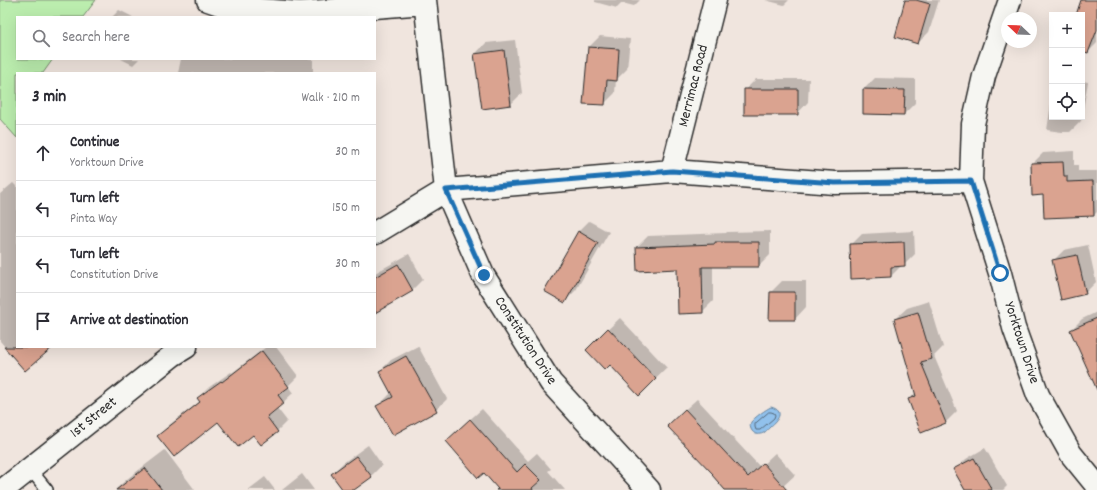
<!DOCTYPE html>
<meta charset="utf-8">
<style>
body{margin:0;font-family:Dekko,sans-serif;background:#f2f2f3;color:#2b2b33}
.controls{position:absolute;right:12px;top:12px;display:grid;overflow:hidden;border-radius:0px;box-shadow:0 4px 16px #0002}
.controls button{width:36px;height:36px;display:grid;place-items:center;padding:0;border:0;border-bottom:1px solid #e1e1e2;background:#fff;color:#2b2b33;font:20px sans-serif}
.compass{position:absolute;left:1001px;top:12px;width:36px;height:36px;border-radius:50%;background:#fff;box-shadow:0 4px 16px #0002;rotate:293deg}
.stop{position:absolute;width:12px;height:12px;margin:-9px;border:3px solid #1f6fb2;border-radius:50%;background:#fff}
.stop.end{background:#1f6fb2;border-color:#fff;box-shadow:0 1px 4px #0008}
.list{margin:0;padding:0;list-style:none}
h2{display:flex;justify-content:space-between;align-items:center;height:52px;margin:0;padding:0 16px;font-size:17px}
h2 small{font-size:13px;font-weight:400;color:#7c7c81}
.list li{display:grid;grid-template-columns:26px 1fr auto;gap:12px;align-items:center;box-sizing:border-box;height:56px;padding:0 16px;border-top:1px solid #e1e1e2}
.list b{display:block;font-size:15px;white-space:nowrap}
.list p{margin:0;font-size:13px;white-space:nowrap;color:#7c7c81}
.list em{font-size:13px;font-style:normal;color:#7c7c81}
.icon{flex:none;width:22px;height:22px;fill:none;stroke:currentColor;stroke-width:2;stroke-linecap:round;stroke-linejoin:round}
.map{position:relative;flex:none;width:1097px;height:490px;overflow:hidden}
.search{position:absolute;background:#fff;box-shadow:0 4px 16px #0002;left:16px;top:16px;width:360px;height:44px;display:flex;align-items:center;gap:10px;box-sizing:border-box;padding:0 14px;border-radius:0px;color:#7c7c81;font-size:15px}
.panel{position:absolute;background:#fff;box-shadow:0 4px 16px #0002;left:16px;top:72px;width:360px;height:276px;border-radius:0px}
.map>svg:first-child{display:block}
</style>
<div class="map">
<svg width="1097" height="490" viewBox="0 0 1097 490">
<rect width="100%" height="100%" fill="#f0e5de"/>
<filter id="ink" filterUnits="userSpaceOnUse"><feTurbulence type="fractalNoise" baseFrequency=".025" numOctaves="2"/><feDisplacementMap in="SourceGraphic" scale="8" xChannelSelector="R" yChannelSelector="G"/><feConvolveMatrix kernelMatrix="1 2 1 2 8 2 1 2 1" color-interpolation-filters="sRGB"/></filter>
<g filter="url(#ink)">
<!-- green -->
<path fill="#bbedae" stroke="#738c6c" d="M 0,0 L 96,0 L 83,17 L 17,17 L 17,59 L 53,59 L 43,73 L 17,73 L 17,138 L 0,119 Z"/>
<!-- water -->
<path fill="#91c1ec" stroke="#68859f" d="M 771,407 C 786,411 777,421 770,427 C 767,430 764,434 760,434 C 754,436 748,428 751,422 C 754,418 766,409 771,407 Z"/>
<!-- shadow -->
<path fill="#0003" d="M 595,0 L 640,0 L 634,6 L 622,3 L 617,8 L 595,2 Z
M 765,0 L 789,0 L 784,5 Z
M 906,0 L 939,0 L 929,32 L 918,43 Z
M 1082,0 L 1097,0 L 1097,43 L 1088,52 L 1082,50 L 1082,15 L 1077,15 Z
M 119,10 L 133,17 L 112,17 Z
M 600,36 L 630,39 L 627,69 L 616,80 L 615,93 L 604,104 L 584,103 L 589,47 Z
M 515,40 L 522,93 L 511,104 L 482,108 L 475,54 L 486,43 Z
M 121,59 L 139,59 L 133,65 Z
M 181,59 L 313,59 L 313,73 L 178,73 Z
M 875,78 L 915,79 L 915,103 L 904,114 L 864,89 Z
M 756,79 L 809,79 L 808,102 L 797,114 L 745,90 Z
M 1082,81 L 1088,82 L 1082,115 Z
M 1052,97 L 1052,117 L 1082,117 L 1081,121 L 1070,132 L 1062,132 L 1047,130 Z
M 1074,151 L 1074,165 L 1078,165 L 1078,171 L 1097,171 L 1097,212 L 1094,215 L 1045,217 L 1044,194 L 1032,164 L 1043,153 Z
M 13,183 L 17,187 L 17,347 L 51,347 L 25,370 L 0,341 L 0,194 Z
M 589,221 L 609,232 L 576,290 L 565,301 L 578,232 Z
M 770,231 L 770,255 L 759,266 L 713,266 L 713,301 L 702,312 L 678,268 L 637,247 L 648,236 L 726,233 L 727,232 Z
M 914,231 L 915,254 L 904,265 L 902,265 L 891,276 L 851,245 L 862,234 Z
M 1088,245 L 1096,282 L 1085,293 L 1053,261 L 1064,250 Z
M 409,254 L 423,279 L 412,290 L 375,312 L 375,273 Z
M 782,281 L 806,281 L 806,307 L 795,319 L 771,292 Z
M 929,301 L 943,347 L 934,356 L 957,411 L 946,422 L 922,432 L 909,400 L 916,392 L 895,319 L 907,308 Z
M 1097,312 L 1097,379 L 1071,330 L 1082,319 Z
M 620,318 L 667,368 L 639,395 L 598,339 Z
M 418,346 L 447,399 L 436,410 L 378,406 L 389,395 L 392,393 L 380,371 L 391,360 Z
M 266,347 L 276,347 L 298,376 L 288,386 L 293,393 L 277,408 L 287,421 L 277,431 L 261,444 L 254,434 L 218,421 L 158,436 L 168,426 L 200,401 L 198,398 L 208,388 L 231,372 L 232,373 Z
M 697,399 L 760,467 L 775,453 L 795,475 L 780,489 L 780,490 L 727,490 L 714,474 L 679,415 Z
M 482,409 L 528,461 L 537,453 L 551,469 L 548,471 L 565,490 L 501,490 L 484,472 L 458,430 Z
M 368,445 L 382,465 L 371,476 L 352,490 L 344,490 L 332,474 L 343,463 Z
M 985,448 L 1007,486 L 1003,490 L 966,490 L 955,470 L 966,459 Z
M 165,450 L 195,490 L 115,490 L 127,479 Z
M 302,474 L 314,490 L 282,490 Z
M 265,477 L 275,490 L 248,490 Z"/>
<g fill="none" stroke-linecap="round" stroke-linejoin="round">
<!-- shore -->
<path stroke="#546778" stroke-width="1" d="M 769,412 L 771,412 L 774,413 L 775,415 L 774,418 L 760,430 L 756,430 L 755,427 L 755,424 Z"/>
</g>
<!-- building -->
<path fill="#daa390" stroke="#2b2b2b" d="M 905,0 L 916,0 L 930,4 L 918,44 L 895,37 Z
M 1081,0 L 1097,0 L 1097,30 L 1088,53 L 1082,51 L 1082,15 L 1076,15 Z
M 588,47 L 619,49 L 617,81 L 607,80 L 605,105 L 583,104 Z
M 504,50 L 511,105 L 482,109 L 474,54 Z
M 744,89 L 798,89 L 798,115 L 744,115 Z
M 863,89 L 905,90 L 904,115 L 863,114 Z
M 1063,162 L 1064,176 L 1067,176 L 1067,182 L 1093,181 L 1094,216 L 1044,218 L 1043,195 L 1032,196 L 1031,163 Z
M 578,231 L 598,243 L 565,303 L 544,291 Z
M 715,242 L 759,242 L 759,267 L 702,267 L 703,313 L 678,314 L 677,269 L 637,271 L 636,247 L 715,244 Z
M 904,242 L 905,266 L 891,267 L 891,277 L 851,279 L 850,244 Z
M 1077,255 L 1086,294 L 1061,300 L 1052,260 Z
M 398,264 L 413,291 L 375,313 L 375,277 Z
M 770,292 L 795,292 L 795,320 L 769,320 Z
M 918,312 L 932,359 L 921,362 L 946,423 L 921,433 L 908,399 L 916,396 L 894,319 Z
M 1097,318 L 1097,390 L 1070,330 Z
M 608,328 L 656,379 L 639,396 L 610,365 L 605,370 L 586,350 Z
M 4,347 L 53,347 L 25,371 Z
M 262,351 L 289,387 L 278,395 L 284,403 L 267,417 L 278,432 L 261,445 L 253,435 L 238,447 L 218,422 L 174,457 L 157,436 L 200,402 L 197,398 L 221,381 L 222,382 Z
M 406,356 L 437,411 L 393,435 L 376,406 L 393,397 L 379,371 Z
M 685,409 L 748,477 L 763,463 L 787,490 L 725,490 L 712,475 L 713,474 L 667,426 Z
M 470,419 L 517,472 L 525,464 L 541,480 L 532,488 L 533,490 L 496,490 L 498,489 L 484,473 L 478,478 L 446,441 Z
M 356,456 L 372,477 L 354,490 L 343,490 L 331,474 Z
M 974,458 L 992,490 L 965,490 L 953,469 Z
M 145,468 L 162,490 L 116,490 Z"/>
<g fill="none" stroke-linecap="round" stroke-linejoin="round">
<!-- service casing -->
<g stroke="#2b2b2b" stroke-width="14">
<path id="service" d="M 30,469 L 47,490"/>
</g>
<!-- minor casing -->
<g stroke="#2b2b2b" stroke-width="25">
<path id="minor" d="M 208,0 L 231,8 L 300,13 L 424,3
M 425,0 L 446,190 L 483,275 L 551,383 L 649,490
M 1010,0 L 984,76 L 973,124 L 971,181 L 1000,273 L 1014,328 L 1038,395 L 1071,454 L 1097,486
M 672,171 L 715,0
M 375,233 L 446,190 L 672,171 L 835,183 L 971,181
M 3,490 L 173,355 L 186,347"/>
</g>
<!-- service -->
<use href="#service" stroke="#f6f6f2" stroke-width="11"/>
<!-- minor -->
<use href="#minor" stroke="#f6f6f2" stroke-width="22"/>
</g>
</g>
<g fill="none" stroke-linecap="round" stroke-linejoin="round" filter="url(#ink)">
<!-- route -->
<path stroke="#1f6fb2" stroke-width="5" d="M 484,275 L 446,190 L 672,171 L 835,183 L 971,181 L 1000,273"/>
</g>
<g text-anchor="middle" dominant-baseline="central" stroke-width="3.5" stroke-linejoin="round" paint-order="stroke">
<!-- street labels -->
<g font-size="15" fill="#2b2b2b" stroke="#f6f6f2">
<text transform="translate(694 86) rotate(-76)">Merrimac Road</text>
<text transform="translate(525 341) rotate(57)">Constitution Drive</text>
<text transform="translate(1021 343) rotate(72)">Yorktown Drive</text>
<text transform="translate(94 418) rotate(-39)">1st Street</text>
</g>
</g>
</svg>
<div class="controls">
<button>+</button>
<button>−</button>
<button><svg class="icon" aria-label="locate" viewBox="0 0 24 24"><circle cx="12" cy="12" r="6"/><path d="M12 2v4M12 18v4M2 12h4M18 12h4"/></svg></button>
</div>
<svg class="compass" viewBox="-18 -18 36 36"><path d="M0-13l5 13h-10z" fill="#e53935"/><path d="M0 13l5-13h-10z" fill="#7c7c81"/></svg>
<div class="stop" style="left:1000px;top:273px"></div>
<div class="stop end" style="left:484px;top:275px"></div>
<div class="search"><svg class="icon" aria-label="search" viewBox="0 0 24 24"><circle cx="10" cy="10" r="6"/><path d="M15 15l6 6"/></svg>Search here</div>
<section class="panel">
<h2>3 min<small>Walk · 210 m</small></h2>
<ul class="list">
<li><svg class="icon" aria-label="ahead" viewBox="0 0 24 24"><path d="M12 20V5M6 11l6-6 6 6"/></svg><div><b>Continue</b><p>Yorktown Drive</p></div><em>30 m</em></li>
<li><svg class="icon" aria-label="left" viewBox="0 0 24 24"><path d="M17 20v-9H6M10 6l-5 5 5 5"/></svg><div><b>Turn left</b><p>Pinta Way</p></div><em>150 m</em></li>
<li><svg class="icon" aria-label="left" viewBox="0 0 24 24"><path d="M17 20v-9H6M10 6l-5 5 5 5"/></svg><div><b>Turn left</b><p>Constitution Drive</p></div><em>30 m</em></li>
<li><svg class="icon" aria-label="arrive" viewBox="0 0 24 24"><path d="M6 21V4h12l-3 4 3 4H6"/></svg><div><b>Arrive at destination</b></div></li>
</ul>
</section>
</div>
